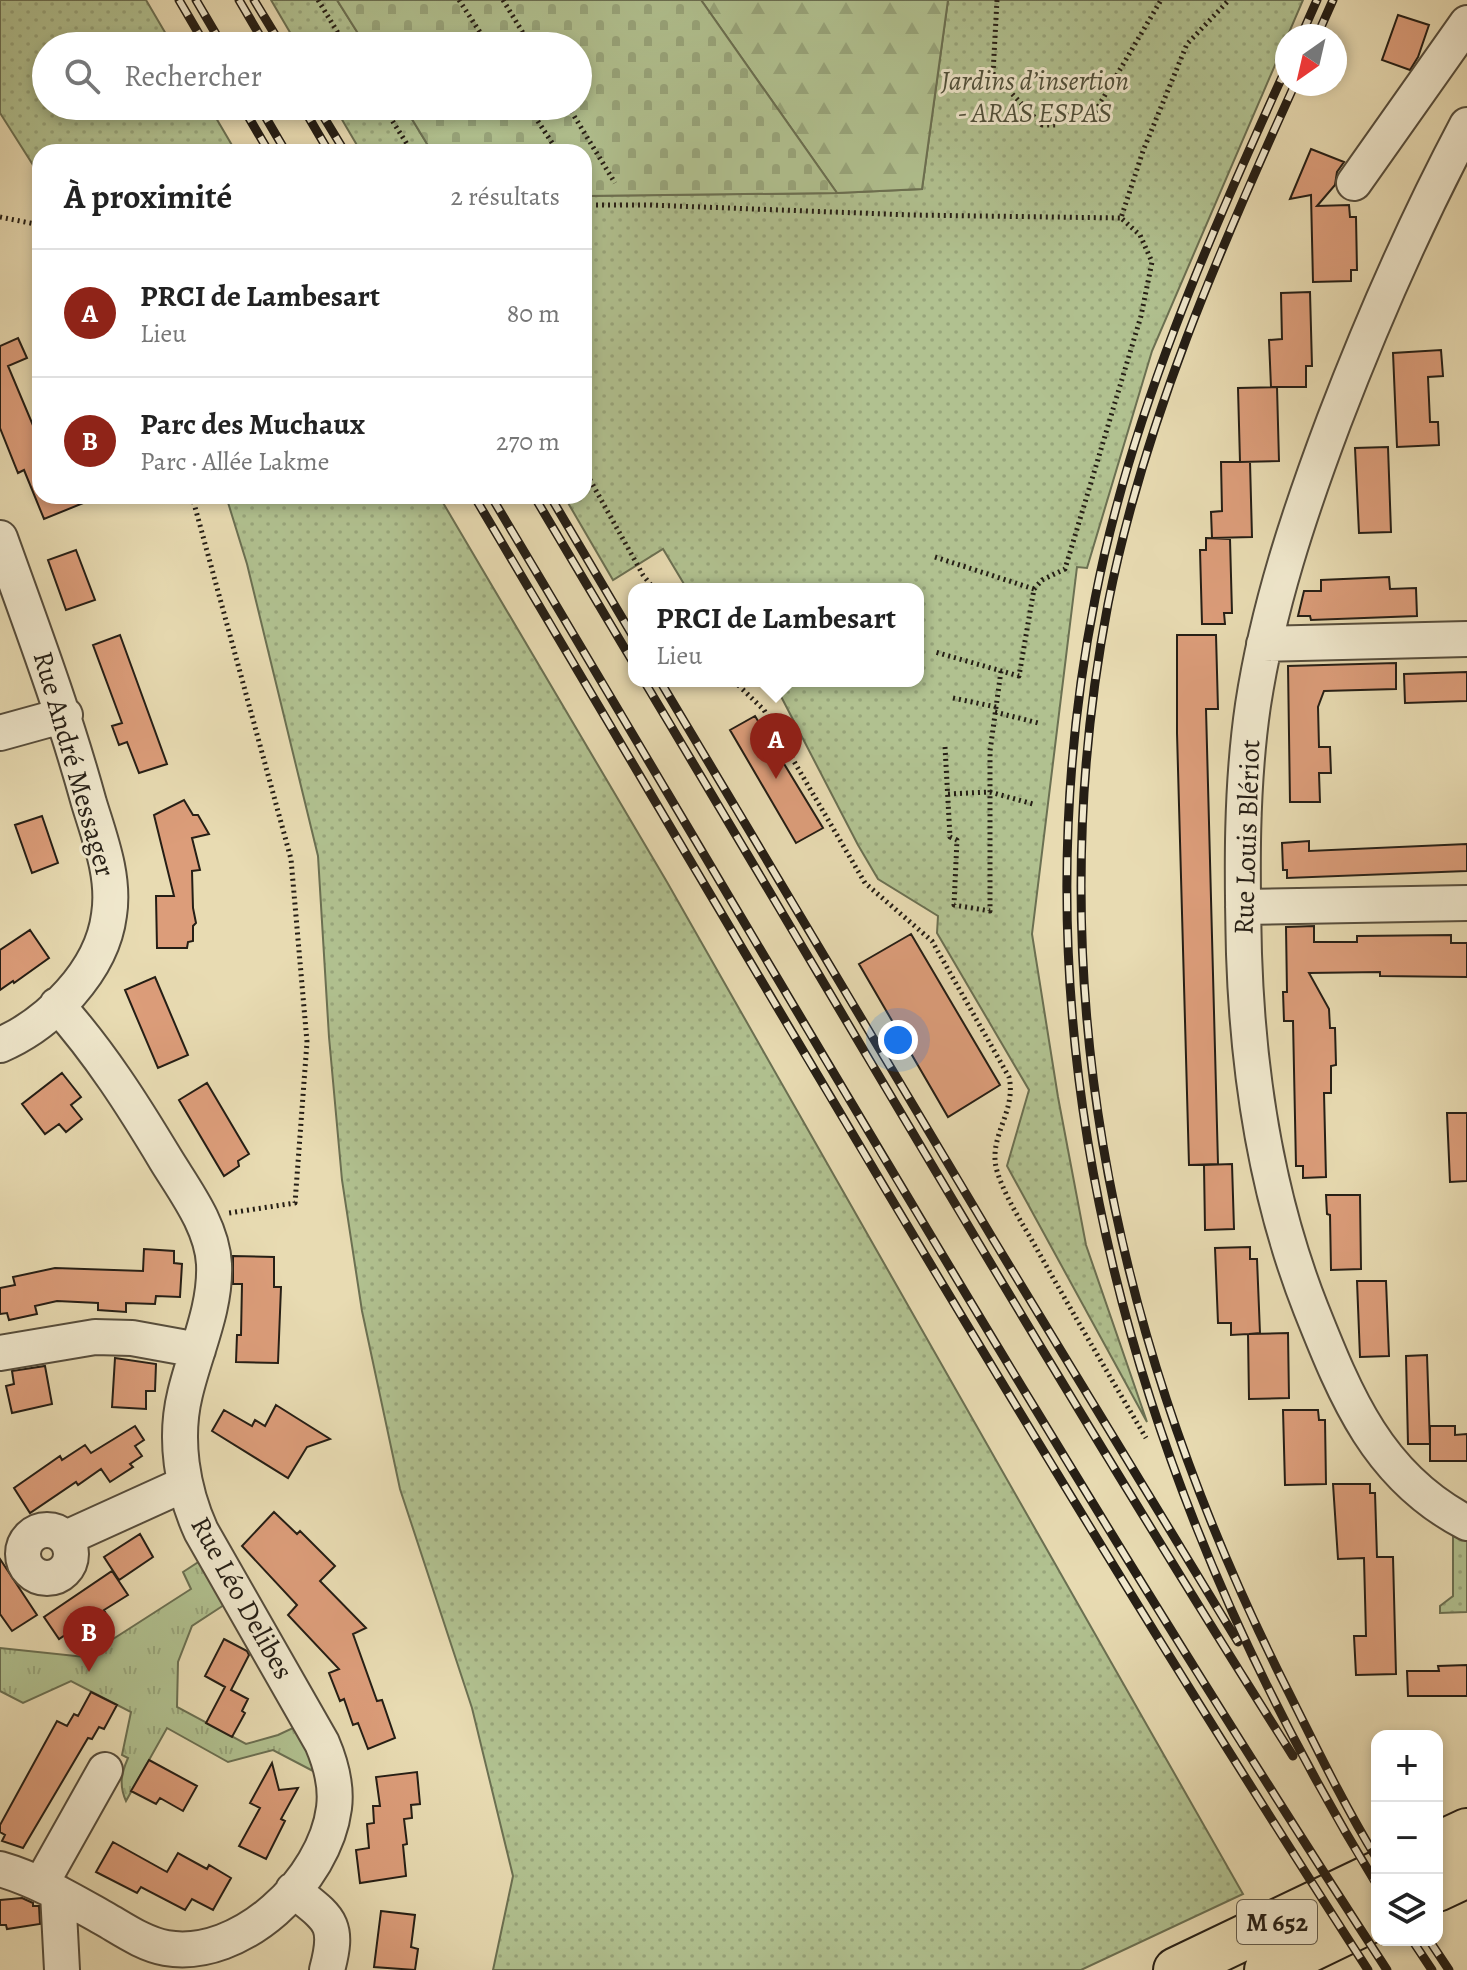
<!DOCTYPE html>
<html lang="fr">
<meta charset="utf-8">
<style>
body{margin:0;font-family:Alegreya,serif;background:#f6f6f6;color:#222}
.controls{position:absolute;right:24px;bottom:24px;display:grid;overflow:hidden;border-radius:16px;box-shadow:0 4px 12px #0003}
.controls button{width:72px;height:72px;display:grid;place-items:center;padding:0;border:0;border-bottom:2px solid #e0e0e0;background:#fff;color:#222;font:40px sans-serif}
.compass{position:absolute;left:1275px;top:24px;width:72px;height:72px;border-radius:50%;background:#fff;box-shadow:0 4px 12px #0003;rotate:214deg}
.you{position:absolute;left:898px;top:1040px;width:28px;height:28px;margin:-20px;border:6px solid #fff;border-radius:50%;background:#1a73e8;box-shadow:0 0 0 12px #1a73e833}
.badge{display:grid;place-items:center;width:52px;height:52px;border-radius:50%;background:#8f2418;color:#fff;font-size:26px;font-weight:700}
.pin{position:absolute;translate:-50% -66px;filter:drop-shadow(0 2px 4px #0008)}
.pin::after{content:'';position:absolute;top:42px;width:28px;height:24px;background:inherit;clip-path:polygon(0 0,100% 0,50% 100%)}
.popup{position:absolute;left:628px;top:583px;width:296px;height:104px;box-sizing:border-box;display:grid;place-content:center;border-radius:16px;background:#fff;filter:drop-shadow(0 2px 6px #0005);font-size:26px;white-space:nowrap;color:#767676}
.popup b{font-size:30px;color:#222}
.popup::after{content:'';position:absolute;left:50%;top:100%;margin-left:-16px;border:16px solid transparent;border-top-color:#fff}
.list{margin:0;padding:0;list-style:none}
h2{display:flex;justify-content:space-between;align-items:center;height:104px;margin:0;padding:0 32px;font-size:34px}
h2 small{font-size:26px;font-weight:400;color:#767676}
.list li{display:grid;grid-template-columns:52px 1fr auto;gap:24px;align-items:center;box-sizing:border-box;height:128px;padding:0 32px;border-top:2px solid #e0e0e0}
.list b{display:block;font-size:30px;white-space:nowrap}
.list p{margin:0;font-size:26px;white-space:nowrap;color:#767676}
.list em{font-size:26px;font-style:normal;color:#767676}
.icon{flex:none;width:44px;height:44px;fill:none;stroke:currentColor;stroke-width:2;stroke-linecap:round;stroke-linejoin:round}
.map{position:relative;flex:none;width:1467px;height:1970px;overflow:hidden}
.search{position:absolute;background:#fff;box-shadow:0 4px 12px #0003;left:32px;top:32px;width:560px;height:88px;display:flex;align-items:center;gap:20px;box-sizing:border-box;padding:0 28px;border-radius:44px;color:#767676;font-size:30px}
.panel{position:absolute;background:#fff;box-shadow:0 4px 12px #0003;left:32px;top:144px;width:560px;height:360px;border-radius:24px}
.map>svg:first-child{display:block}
</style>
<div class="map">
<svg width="1467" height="1970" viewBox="0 0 1467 1970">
<defs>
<pattern id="grass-dots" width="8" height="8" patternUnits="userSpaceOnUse" patternTransform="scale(2)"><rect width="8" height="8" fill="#b1c190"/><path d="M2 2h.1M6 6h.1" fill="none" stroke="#98a57b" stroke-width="1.8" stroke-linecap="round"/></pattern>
<pattern id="forest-firs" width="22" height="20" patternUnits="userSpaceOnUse" patternTransform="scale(2)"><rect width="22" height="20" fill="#b1c190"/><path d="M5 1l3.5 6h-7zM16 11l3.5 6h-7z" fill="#98a57b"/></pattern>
<pattern id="cemetery-stones" width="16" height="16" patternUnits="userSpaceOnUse" patternTransform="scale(2)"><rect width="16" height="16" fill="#b1c190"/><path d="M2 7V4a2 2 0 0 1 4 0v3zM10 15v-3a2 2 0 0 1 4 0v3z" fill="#98a57b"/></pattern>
<pattern id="park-tufts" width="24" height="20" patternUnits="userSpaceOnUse" patternTransform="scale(2)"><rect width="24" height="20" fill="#b1c190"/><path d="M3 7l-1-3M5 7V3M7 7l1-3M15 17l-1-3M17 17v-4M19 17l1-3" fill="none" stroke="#98a57b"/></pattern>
</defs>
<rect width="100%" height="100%" fill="#e8dbb2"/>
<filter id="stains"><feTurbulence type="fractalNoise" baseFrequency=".0025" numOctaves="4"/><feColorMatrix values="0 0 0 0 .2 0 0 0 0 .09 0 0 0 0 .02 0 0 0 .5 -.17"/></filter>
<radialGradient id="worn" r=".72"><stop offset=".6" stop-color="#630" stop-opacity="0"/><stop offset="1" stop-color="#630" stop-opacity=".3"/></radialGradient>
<!-- grass -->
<path fill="url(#grass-dots)" stroke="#6b7052" stroke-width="2" d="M 0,0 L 146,0 L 173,46 L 46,46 L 46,106 L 209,106 L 236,152 L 40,152 L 40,176 L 0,113 Z
M 271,0 L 337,0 L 366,46 L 298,46 Z
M 948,0 L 1303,0 L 1152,351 L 1087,568 L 1077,567 L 1032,934 L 1058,1097 L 1086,1245 L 1147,1422 L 1007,1166 L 1029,1090 L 937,933 L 938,916 L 878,879 L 858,845 L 773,681 L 918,681 L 918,589 L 687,589 L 663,549 L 613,580 L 564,496 L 584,496 L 584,196 L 837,193 L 922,189 Z
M 334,106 L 404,106 L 432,152 L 361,152 Z
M 226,496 L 439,496 L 667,882 L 1243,1894 L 1081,1970 L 493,1970 L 513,1876 L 472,1708 L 400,1489 L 362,1311 L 342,1180 L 329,1037 L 318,856 L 247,564 Z
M 1453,1536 L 1467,1541 L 1467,1612 L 1440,1613 L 1440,1606 L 1453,1596 Z"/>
<!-- forest -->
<path fill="url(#forest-firs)" stroke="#6b7052" stroke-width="2" d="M 701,0 L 948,0 L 922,189 L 837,193 Z"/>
<!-- cemetery -->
<path fill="url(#cemetery-stones)" stroke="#6b7052" stroke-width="2" d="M 337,0 L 701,0 L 837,193 L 584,196 L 584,152 L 432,152 L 404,106 L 578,106 L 578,46 L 366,46 Z"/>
<!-- park -->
<path fill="url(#park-tufts)" stroke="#6b7052" stroke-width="2" d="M 200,1561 L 224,1605 L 192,1626 L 178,1662 L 177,1707 L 246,1744 L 278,1735 L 297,1726 L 315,1772 L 273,1750 L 228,1762 L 167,1728 L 126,1801 C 119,1785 121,1774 128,1758 L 122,1755 L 131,1712 L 71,1681 L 23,1703 L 0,1691 L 0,1648 L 85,1657 L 191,1589 L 183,1572 Z"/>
<!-- building -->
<path fill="#dc9d7a" stroke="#251e15" stroke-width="2" d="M 1398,15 L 1429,25 L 1418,57 L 1410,70 L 1382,60 Z
M 1311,149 L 1344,162 L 1337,172 L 1335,185 L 1317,206 L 1349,205 L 1350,217 L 1356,217 L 1357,270 L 1351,270 L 1351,281 L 1313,282 L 1311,195 L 1290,199 Z
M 1310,292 L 1312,366 L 1306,366 L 1306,387 L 1271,387 L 1269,340 L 1282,339 L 1281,293 Z
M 18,338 L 27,358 L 8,366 L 40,442 L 40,496 L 98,497 L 44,519 L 24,470 L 18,473 L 0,428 L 0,346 Z
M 1441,350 L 1443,376 L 1428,377 L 1430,422 L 1438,422 L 1439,445 L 1397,447 L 1393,353 Z
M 1277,387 L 1279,461 L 1240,462 L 1238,388 Z
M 1388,447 L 1391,532 L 1359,533 L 1355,448 Z
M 1221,462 L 1250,462 L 1252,537 L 1212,538 L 1211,512 L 1222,511 Z
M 1206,538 L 1230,539 L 1232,613 L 1224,613 L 1225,624 L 1202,624 L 1200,550 L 1206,550 Z
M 76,550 L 95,600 L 66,610 L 48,560 Z
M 1389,577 L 1390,589 L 1416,588 L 1417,616 L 1311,620 L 1310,616 L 1298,616 L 1304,591 L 1321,591 L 1321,580 Z
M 120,635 L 167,764 L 139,773 L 127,742 L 119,745 L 112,726 L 122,723 L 93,645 Z
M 1177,635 L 1216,635 L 1218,709 L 1206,709 L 1218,1164 L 1189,1165 L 1177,733 Z
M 1396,663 L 1396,689 L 1324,691 L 1318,707 L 1319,747 L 1330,747 L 1331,773 L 1319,773 L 1320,802 L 1290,802 L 1288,666 Z
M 1467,672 L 1467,701 L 1405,703 L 1404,674 Z
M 755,716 L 823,828 L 796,843 L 730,730 Z
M 184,800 L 193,815 L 198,815 L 209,834 L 192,838 L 200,870 L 192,871 L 193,908 L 196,923 L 193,926 L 193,941 L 188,942 L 187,948 L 157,948 L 156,896 L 174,896 L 154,815 Z
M 42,816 L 58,863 L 32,873 L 15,825 Z
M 1309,841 L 1309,851 L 1467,844 L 1467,871 L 1287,878 L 1287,870 L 1283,870 L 1282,843 Z
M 1314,926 L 1314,942 L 1357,942 L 1357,936 L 1451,935 L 1451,943 L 1467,943 L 1467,977 L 1380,976 L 1380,972 L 1309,973 L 1329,1009 L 1330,1028 L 1335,1028 L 1336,1065 L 1331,1066 L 1331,1093 L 1324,1093 L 1326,1177 L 1303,1178 L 1303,1166 L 1296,1166 L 1293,1021 L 1284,1021 L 1283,992 L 1287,992 L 1286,927 Z
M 30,930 L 49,958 L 14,983 L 13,981 L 0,990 L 0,950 Z
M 911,934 L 1000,1085 L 948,1117 L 859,964 Z
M 155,977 L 188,1055 L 158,1068 L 125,990 Z
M 62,1073 L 81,1097 L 71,1105 L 82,1119 L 66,1132 L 59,1124 L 45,1134 L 22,1104 Z
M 207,1083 L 249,1154 L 238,1161 L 239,1166 L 224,1176 L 179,1100 Z
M 1447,1113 L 1467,1113 L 1467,1181 L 1450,1182 Z
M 1232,1164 L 1234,1229 L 1205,1230 L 1204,1165 Z
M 1326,1195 L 1360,1195 L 1361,1269 L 1331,1270 L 1330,1215 L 1327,1214 Z
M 1250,1247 L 1250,1259 L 1257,1259 L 1260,1333 L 1249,1334 L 1288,1333 L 1289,1398 L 1249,1399 L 1248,1334 L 1231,1335 L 1231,1323 L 1218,1323 L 1215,1248 Z
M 144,1249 L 174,1251 L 174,1263 L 182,1264 L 180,1297 L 156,1296 L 155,1304 L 126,1303 L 126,1312 L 98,1310 L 98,1303 L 57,1301 L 35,1306 L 37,1314 L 9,1320 L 7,1313 L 0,1314 L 0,1288 L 15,1285 L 13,1277 L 55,1268 L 143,1271 Z
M 233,1256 L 274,1257 L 274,1287 L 281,1287 L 278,1363 L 236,1362 L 237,1335 L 241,1335 L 242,1284 L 233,1284 Z
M 1357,1281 L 1386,1281 L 1389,1356 L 1360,1357 Z
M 1427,1355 L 1430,1444 L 1408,1444 L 1406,1356 Z
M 115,1358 L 156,1364 L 155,1391 L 146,1391 L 146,1409 L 112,1407 Z
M 45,1366 L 52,1404 L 12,1413 L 6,1386 L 14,1384 L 12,1371 Z
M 276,1405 L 330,1439 L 307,1447 L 288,1478 L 212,1431 L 224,1410 L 252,1426 L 255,1420 L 265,1426 Z
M 1283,1410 L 1318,1410 L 1319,1420 L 1325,1420 L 1326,1484 L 1285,1485 Z
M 135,1426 L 144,1440 L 135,1446 L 142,1456 L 130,1464 L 133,1467 L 110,1482 L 101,1469 L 78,1485 L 76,1482 L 30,1513 L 14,1488 L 60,1456 L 62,1460 L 85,1445 L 91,1453 Z
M 1430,1426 L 1455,1426 L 1455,1435 L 1467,1434 L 1467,1461 L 1430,1461 Z
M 1333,1484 L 1370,1484 L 1370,1493 L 1375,1493 L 1377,1557 L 1393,1557 L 1396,1674 L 1356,1675 L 1354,1636 L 1366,1636 L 1364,1558 L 1338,1559 Z
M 274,1512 L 297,1534 L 300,1531 L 335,1566 L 320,1581 L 366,1628 L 353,1634 L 377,1701 L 382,1700 L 395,1738 L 368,1749 L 358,1723 L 353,1725 L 344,1699 L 340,1701 L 329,1673 L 339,1669 L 288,1615 L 297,1605 L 242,1546 Z
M 140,1534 L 153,1557 L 119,1580 L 104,1557 Z
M 0,1559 L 37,1615 L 12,1631 L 0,1614 Z
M 112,1571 L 128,1595 L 104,1610 L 106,1614 L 86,1627 L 83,1623 L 59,1639 L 44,1617 Z
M 224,1639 L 247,1651 L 249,1655 L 231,1690 L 248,1699 L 242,1711 L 245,1713 L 232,1737 L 206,1723 L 225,1687 L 205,1676 Z
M 1467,1665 L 1467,1696 L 1408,1696 L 1407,1671 L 1439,1671 L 1438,1666 Z
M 91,1692 L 117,1705 L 104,1729 L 99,1727 L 92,1739 L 88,1738 L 23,1848 L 2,1841 L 5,1835 L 0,1832 L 0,1825 L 57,1721 L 67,1726 L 74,1714 L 78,1716 Z
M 149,1760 L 197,1786 L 183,1811 L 160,1798 L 156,1804 L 131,1791 Z
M 272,1763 L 279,1790 L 298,1788 L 281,1819 L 285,1821 L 266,1859 L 239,1846 L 260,1808 L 250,1803 Z
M 417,1772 L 420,1804 L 411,1805 L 412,1818 L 404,1819 L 407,1844 L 403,1845 L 406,1876 L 360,1883 L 356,1850 L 369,1848 L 367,1824 L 374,1823 L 373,1806 L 380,1806 L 376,1777 Z
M 113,1842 L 167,1872 L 178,1853 L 207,1869 L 209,1865 L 231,1878 L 213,1910 L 192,1899 L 185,1910 L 141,1887 L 137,1893 L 96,1872 Z
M 22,1898 L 33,1903 L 33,1906 L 39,1906 L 40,1924 L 7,1929 L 6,1925 L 0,1925 L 0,1900 Z
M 381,1911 L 415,1915 L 411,1947 L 418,1949 L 415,1970 L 374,1967 Z"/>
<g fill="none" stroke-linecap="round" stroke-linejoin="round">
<!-- minor casing -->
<g stroke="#564d3c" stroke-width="38">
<path id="minor" d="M 1467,125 C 1416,221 1373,319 1334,421 C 1299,514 1268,607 1253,705 C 1241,787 1242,871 1244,954 C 1248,1076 1266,1195 1311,1309 C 1346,1397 1378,1477 1467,1523
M 1354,183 L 1467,23
M 0,538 C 32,627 64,712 89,803 C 100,839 115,877 109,915 C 102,971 49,1024 0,1045
M 1264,644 L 1467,639
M 0,733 L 65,715
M 1243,907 L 1467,903
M 0,1353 L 95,1337 L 132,1338 L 198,1350
M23 1554a24 24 0 1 1 48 0a24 24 0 1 1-48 0Z
M 66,1538 L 185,1484
M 0,1869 C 38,1880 71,1900 105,1919 C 124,1930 144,1944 166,1948 C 241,1961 325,1880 334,1808 C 337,1785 331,1764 322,1743 L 201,1531 C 182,1489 174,1439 185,1394 C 195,1351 216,1309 214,1264 C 212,1226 185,1191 166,1160 C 133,1105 100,1053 57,1005
M 41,1884 L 105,1770
M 293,1890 C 329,1919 340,1922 327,1970
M 58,1893 L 62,1970"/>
</g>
<!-- highway casing -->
<g stroke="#251e15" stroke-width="48">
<path id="highway" d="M 1437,1845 L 1467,1831
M 1437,1889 L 1467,1875
M 1176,1970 L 1377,1874
M 1267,1970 L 1377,1917"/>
</g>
<!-- path -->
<path stroke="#251e15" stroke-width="5" stroke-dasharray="2 4" stroke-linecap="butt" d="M 318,0 L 346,46
M 459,0 L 489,46
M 503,0 L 531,46
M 997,0 L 993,74 L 1042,125 L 1056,125 L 1070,111 L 1095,112 L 1161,0
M 383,106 L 412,152
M 528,106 L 558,152
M 568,106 L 615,183
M 584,205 L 649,205 L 912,215 L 1121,218
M 0,217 L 40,225
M 584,469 L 643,575 L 654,589
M 192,496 L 291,859 L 307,1042 L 295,1203 L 229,1213
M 935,557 L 1034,589 L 1019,676 L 935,652
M 1034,589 L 1042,580 L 1065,569 L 1141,316 L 1152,262 L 1140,235 L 1121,218 L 1143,151 L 1187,44 L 1229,0
M 734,681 L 764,710 L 865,883 L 932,941 L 1009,1077 C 1017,1112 987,1137 997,1171 C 1006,1200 1025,1227 1039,1253 C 1074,1315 1110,1377 1146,1438
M 953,698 L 996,707
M 995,712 L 1038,723
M 945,747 L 950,837 L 957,840 L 954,905 L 990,911 L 990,751 L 1001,671
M 948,794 L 990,792 L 1033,804"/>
<!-- minor -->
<use href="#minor" stroke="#f0e8cd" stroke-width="34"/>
<!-- highway -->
<use href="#highway" stroke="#e8dbb2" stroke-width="44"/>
<!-- rail casing -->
<g stroke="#251e15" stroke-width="9">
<path id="rail" d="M 179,0 L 206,46
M 196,0 L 223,46
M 239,0 L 266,46
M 254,0 L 282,46
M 1301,36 L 1317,0
M 1317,36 L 1333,0
M 1287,66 C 1209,238 1131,413 1095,599 C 1005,1055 1140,1497 1377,1885
M 1295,84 C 1219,251 1144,422 1108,604 C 1035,984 1116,1351 1289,1693 C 1317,1749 1344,1805 1377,1859
M 242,106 L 269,152
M 259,106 L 286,152
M 302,106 L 329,152
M 317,106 L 345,152
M 474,496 C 768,990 1056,1487 1368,1970
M 491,496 C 786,990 1073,1488 1387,1970
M 534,496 L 634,664
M 550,496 L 634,638
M 644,681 C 859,1040 1069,1403 1293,1756
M 660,681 L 993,1239 L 1238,1642
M 1412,1940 L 1432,1970
M 1429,1940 L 1449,1970"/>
</g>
<!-- rail -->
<use href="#rail" stroke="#f0e8cd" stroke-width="6" stroke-dasharray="18" stroke-linecap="butt"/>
</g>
<g text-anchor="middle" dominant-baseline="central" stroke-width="6" stroke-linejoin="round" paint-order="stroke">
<!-- shield labels -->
<rect fill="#f0e8cd" stroke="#625b4c" stroke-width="2" x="1237" y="1900" width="80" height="44" rx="6"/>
<g font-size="26" font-weight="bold" fill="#251e15">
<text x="1277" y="1922">M 652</text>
</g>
<!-- park labels -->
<g font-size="28" font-style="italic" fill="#4f4f3a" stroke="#f0e8cd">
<text x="1035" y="81">Jardins d’insertion<tspan x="1035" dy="32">- ARAS ESPAS</tspan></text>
</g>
<!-- street labels -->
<g font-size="28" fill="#251e15" stroke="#f0e8cd">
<text transform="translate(74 764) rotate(74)">Rue André Messager</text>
<text transform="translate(1247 837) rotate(-88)">Rue Louis Blériot</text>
<text transform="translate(242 1598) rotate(61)">Rue Léo Delibes</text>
</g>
</g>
<rect width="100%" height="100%" filter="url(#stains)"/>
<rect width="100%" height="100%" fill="url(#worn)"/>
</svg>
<div class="controls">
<button>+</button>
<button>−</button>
<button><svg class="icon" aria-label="layers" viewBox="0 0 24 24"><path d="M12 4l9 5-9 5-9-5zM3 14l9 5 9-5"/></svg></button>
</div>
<svg class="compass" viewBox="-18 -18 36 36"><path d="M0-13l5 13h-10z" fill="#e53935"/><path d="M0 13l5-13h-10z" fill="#767676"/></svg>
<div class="you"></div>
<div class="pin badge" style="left:776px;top:779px">A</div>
<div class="popup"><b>PRCI de Lambesart</b>Lieu</div>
<div class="pin badge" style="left:89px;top:1672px">B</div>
<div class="search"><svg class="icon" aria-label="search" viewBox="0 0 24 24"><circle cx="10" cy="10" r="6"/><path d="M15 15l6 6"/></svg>Rechercher</div>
<section class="panel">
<h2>À proximité<small>2 résultats</small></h2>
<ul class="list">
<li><span class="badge">A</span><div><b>PRCI de Lambesart</b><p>Lieu</p></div><em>80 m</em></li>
<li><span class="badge">B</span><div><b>Parc des Muchaux</b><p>Parc · Allée Lakme</p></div><em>270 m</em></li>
</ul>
</section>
</div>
